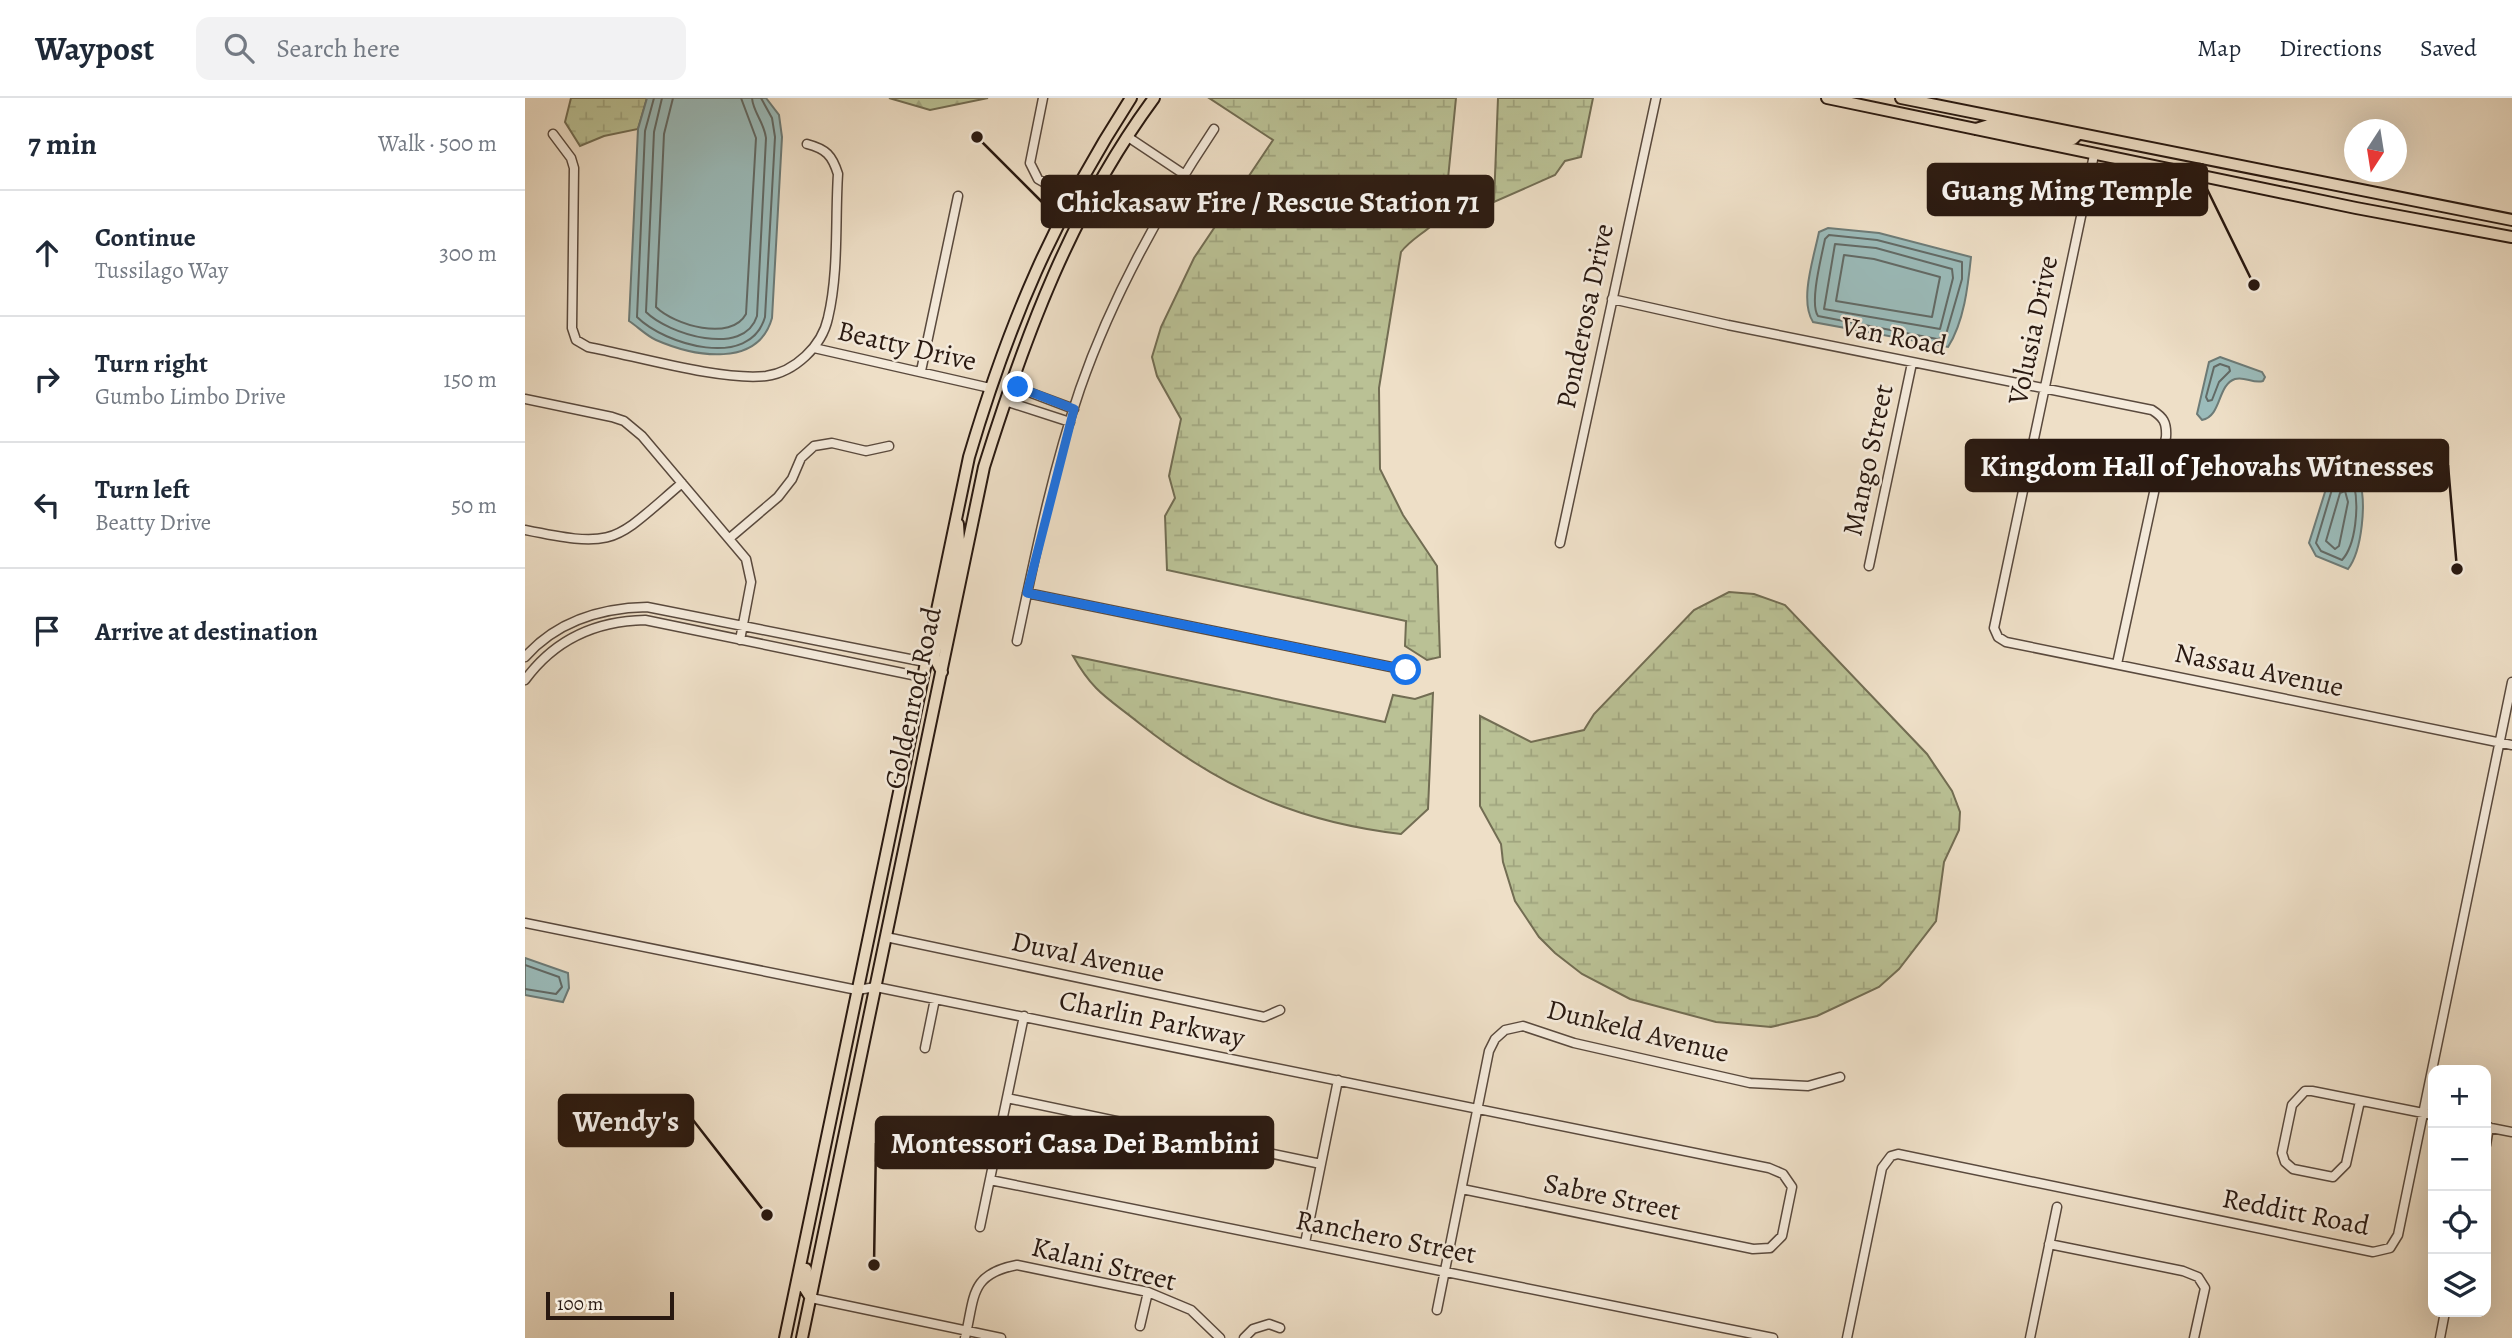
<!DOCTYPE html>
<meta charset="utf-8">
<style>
body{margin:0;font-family:Alegreya,serif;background:#f2f2f3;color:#1f2937}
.controls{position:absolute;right:21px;bottom:21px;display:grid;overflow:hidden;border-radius:14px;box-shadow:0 7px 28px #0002}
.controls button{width:63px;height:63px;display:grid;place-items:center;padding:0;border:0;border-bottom:2px solid #e0e1e3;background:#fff;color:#1f2937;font:35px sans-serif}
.compass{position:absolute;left:1819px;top:21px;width:63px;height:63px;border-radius:50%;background:#fff;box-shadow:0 7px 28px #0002;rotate:192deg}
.scale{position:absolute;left:21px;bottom:18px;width:128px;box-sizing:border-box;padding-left:7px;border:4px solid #291911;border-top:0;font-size:19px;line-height:24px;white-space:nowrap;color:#291911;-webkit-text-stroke:5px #f4eadb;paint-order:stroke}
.stop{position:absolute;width:21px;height:21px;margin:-16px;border:5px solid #1a73e8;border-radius:50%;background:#fff}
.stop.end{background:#1a73e8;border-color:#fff;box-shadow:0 2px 7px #0008}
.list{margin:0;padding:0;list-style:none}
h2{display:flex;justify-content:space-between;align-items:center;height:91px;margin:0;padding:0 28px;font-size:30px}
h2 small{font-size:23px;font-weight:400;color:#747a83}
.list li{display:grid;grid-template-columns:46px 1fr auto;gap:21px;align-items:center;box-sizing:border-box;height:126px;padding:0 28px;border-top:2px solid #e0e1e3}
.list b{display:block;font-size:26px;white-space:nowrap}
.list p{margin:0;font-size:23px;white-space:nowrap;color:#747a83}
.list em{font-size:23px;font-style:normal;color:#747a83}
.icon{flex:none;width:38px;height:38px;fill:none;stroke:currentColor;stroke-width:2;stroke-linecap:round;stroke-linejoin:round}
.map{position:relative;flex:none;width:1987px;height:1240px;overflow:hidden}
header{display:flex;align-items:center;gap:42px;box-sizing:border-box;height:98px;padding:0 35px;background:#fff;border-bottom:2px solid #e0e1e3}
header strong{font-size:33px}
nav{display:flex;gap:38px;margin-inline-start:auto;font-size:24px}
.search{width:490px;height:63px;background:#f2f2f3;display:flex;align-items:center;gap:18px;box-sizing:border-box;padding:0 24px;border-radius:14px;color:#747a83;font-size:26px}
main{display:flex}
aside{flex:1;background:#fff}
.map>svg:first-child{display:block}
</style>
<header>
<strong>Waypost</strong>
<div class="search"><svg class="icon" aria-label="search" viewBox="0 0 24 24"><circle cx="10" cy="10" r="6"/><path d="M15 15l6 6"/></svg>Search here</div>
<nav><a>Map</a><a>Directions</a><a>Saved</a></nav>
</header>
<main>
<aside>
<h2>7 min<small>Walk · 500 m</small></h2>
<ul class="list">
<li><svg class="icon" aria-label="ahead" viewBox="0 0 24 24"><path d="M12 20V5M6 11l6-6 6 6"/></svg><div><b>Continue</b><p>Tussilago Way</p></div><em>300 m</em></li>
<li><svg class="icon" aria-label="right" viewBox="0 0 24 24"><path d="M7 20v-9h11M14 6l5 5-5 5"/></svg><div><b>Turn right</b><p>Gumbo Limbo Drive</p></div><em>150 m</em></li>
<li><svg class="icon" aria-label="left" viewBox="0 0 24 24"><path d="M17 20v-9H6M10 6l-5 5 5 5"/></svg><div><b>Turn left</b><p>Beatty Drive</p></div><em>50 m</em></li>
<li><svg class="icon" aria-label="arrive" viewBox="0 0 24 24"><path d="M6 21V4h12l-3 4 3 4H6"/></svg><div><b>Arrive at destination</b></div></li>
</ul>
</aside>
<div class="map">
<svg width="1987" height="1240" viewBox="0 0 1987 1240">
<defs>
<pattern id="forest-firs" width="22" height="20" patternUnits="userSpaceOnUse" patternTransform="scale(1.75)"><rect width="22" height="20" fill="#bac195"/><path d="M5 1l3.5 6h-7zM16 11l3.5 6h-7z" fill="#a0a57f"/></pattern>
<pattern id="wetland-marsh" width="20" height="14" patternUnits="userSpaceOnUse" patternTransform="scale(1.75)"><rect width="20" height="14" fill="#bac195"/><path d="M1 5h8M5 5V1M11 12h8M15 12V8" fill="none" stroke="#a0a57f"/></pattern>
</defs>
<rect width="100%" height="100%" fill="#eedfc7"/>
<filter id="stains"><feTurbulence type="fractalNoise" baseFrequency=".00286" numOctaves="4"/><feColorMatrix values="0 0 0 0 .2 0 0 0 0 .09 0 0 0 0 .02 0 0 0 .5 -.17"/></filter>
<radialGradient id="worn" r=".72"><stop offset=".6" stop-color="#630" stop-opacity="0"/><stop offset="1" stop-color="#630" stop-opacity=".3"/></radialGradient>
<!-- forest -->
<path fill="url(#forest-firs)" stroke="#726d53" stroke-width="2" d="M 364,0 L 463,0 L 405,12 Z"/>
<!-- wetland -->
<path fill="url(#wetland-marsh)" stroke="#726d53" stroke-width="2" d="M 46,0 L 122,0 L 113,31 L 79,38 L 55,48 L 40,24 Z
M 684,0 L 931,0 L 920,111 C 910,131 889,137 876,154 L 854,290 L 855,371 L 878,417 L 912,468 L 915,559 L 902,562 L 880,548 L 881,523 L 642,472 L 640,418 L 650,400 L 644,378 L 656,321 L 632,278 L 627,259 L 636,229 L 669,160 L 748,42 Z
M 973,0 L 1068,0 L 1056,59 L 1040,63 L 1030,77 L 969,104 Z
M 1204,494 L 1229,496 L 1260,507 L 1402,656 L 1427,693 L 1435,714 L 1434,732 L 1419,764 L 1411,823 L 1374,871 L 1354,889 L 1292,918 L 1246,929 L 1191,924 L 1105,901 L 1057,876 L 1030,855 L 1014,839 L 990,803 L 978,764 L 976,746 L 955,708 L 955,618 L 1006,644 L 1059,632 L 1069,616 L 1169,512 Z
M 548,558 L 860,624 L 868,597 L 890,601 L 908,595 L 903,711 L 876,736 C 773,724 696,690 614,625 C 583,600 569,595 548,558 Z"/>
<!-- water -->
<path fill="#9bbcbb" stroke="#6d7b77" stroke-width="2" d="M 122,0 L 241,0 L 254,17 L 257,39 L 247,220 C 233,270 170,259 131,242 C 122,238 113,229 104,223 L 113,31 Z
M 1303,130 L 1354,135 L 1446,159 C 1443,188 1439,224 1423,249 L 1288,224 C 1274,202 1289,159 1294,134 Z
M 1695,259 L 1737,274 L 1740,279 L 1738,283 C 1728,286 1720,278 1710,281 C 1692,287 1697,318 1677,322 L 1672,316 L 1684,264 Z
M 1806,375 L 1834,382 C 1842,403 1837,453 1823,471 L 1791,458 L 1784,445 Z
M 0,860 L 43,875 L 44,890 L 38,904 L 0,897 Z"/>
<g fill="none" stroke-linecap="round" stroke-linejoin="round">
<!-- shore -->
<path stroke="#626a66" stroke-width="2" d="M 129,0 L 120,33 L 112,219 C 140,247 225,272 240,219 L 250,39 L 247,20 L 236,0
M 137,0 L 129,34 L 121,214 C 143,236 219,260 232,218 L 241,40 C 239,24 228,14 227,0
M 148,0 L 139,36 L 131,209 C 149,227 206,244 221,216 L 231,40 L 216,0
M 1304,137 L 1352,142 L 1437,164 L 1437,181 L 1420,240 L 1412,241 L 1293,218 C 1284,205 1297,157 1300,141 Z
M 1310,146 L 1351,150 L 1427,171 L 1428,180 L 1415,231 L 1299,211 Z
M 1319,157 L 1349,161 L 1415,179 L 1407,219 L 1311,203 Z
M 1695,266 L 1704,269 L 1705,273 L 1694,284 L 1687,302 L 1683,303 L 1681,299 L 1689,269 Z
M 1813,382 L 1829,387 C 1834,408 1831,447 1817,462 L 1796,453 L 1791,445 L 1808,388 Z
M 1820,393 L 1823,404 L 1814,448 L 1810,451 L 1801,443 L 1815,395 Z
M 0,867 L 34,879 L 37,889 L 31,896 L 0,891"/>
<!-- minor casing -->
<g stroke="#5a4a3e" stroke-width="11">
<path id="minor" d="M 518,0 L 505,65 L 513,81 L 546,100
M 28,36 L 46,60 L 49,70 L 47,230 L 51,242 L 63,249 C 111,258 195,283 241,278 C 270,274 297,248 303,220 C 314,174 310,122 313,76 C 307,57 301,51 282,46
M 603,39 L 660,77
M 1569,57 L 1469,530 L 1473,539 L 1481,544 L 1987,647
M 1087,201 L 1203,227 L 1627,312 C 1638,319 1642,324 1641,339 L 1592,566
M 289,250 L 465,290
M 396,273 L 433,98
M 485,287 L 549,311
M 0,301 L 87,319 L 99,323 L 117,338 L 221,461 L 226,484 L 215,542
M 480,303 L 545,324
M 0,432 C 92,451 88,444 157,385
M 206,439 L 253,399 L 267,381 L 276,360 L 289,348 L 307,345 L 341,353 L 364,348
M 1035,445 L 1131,0
M 1344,468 L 1387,265
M 502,495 L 881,572
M 492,543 C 510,458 527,373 555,291 C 587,199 635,112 689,31
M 0,559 C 32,523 75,510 122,509 L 400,564
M 0,582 C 30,541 70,523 120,522 L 397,579
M 0,825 L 332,892 L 351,889 L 1244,1070 L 1258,1076 L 1267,1089 L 1257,1138 L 1245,1150 L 1228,1151 L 937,1091
M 361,839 L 739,919 L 755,912
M 400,950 L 410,901
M 482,1000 L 796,1066
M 1835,1003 L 1821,1066 L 1808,1079 L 1768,1071 L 1760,1064 L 1757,1055 L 1767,1007 L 1780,993 L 1787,993 L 1898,1015 L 1908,1017
M 1961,1029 L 1987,1034
M 1961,1047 L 1964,1029
M 465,1082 L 1248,1240
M 455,1129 L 499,918
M 780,1145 L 813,982
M 1524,1146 L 1658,1173 L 1673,1179 L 1680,1190 L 1669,1240
M 286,1200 L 476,1240
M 912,1212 L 964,953 L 970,941 L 980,932 L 998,928 L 1049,945 L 1225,985 L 1283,988 L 1315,979
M 615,1228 L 623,1194
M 440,1240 C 450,1199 444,1176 492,1167 L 623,1194 L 666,1212 L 695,1240
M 719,1240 L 728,1231 L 744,1226 L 755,1230
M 1322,1240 L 1357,1070 L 1366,1058 L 1373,1056 L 1848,1154 L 1865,1150 L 1873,1137 L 1987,584
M 1505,1240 L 1532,1109
M 1915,1240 L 1920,1214"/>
</g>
<!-- major casing -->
<g stroke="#291911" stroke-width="14">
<path id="major" d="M 1302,0 L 1831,110 L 1987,139
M 1376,0 L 1987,122
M 1451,31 L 1464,27 L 1541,42 L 1548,41 L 1553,36
M 417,574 L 409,559 L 434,443 L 433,426
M 281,1171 L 279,1189 L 286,1200
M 260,1240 L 444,359 C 484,224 529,119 606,0
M 277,1240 L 459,369 C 500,238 547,111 629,0"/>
</g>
<!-- minor -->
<use href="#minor" stroke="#f4eadb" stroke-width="8"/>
<!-- major -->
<use href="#major" stroke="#eedfc7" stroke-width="10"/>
</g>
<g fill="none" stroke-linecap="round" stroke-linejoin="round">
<!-- route -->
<path stroke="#1a73e8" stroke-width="9" d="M 493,289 L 549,311 L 502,495 L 881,572"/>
</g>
<g text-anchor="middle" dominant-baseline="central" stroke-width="5" stroke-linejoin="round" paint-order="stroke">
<!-- street labels -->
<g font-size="28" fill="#291911" stroke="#f4eadb">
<text transform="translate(1060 218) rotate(-78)">Ponderosa Drive</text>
<text transform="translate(1508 232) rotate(-78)">Volusia Drive</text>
<text transform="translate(1369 238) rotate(11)">Van Road</text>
<text transform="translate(382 248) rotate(13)">Beatty Drive</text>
<text transform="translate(1343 362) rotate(-78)">Mango Street</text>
<text transform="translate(1734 572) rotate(12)">Nassau Avenue</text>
<text transform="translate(388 600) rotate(-78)">Goldenrod Road</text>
<text transform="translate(563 859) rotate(12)">Duval Avenue</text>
<text transform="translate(627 921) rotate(12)">Charlin Parkway</text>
<text transform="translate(1113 933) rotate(14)">Dunkeld Avenue</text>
<text transform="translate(1087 1099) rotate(12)">Sabre Street</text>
<text transform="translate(1771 1114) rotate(11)">Redditt Road</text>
<text transform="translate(861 1139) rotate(11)">Ranchero Street</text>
<text transform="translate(579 1166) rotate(14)">Kalani Street</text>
</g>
</g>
<!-- callouts -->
<path fill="none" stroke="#291911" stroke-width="2.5" d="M1729 187L1682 91M452 39L517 104M1932 471L1923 367M242 1117L168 1022M349 1167L351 1045"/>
<g fill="#291911" stroke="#f4eadb" stroke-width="2.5">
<circle cx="1729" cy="187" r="7"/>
<circle cx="452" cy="39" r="7"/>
<circle cx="1932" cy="471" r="7"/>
<circle cx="242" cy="1117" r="7"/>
<circle cx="349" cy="1167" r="7"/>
</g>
<g fill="#291911" stroke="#291911" stroke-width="2.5">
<rect x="1403" y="66" width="279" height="51" rx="7"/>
<rect x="517" y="78" width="451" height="51" rx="7"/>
<rect x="1441" y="342" width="482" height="51" rx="7"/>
<rect x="34" y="997" width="134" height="51" rx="7"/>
<rect x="351" y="1019" width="397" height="51" rx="7"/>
</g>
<g font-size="30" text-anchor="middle" font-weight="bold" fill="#fff">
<text x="1542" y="102">Guang Ming Temple</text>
<text x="743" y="114">Chickasaw Fire / Rescue Station 71</text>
<text x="1682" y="378">Kingdom Hall of Jehovahs Witnesses</text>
<text x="101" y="1033">Wendy's</text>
<text x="550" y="1055">Montessori Casa Dei Bambini</text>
</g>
<rect width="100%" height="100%" filter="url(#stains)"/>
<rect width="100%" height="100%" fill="url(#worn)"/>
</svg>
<div class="controls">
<button>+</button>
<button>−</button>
<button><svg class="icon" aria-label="locate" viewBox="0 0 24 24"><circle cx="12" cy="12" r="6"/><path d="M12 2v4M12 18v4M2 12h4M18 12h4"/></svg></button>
<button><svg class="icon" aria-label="layers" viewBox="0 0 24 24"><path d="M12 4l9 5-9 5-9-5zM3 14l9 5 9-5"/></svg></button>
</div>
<svg class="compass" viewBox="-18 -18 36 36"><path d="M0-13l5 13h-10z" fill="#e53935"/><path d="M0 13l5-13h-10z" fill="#747a83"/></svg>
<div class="scale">100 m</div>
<div class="stop" style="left:881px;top:572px"></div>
<div class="stop end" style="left:493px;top:289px"></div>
</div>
</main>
